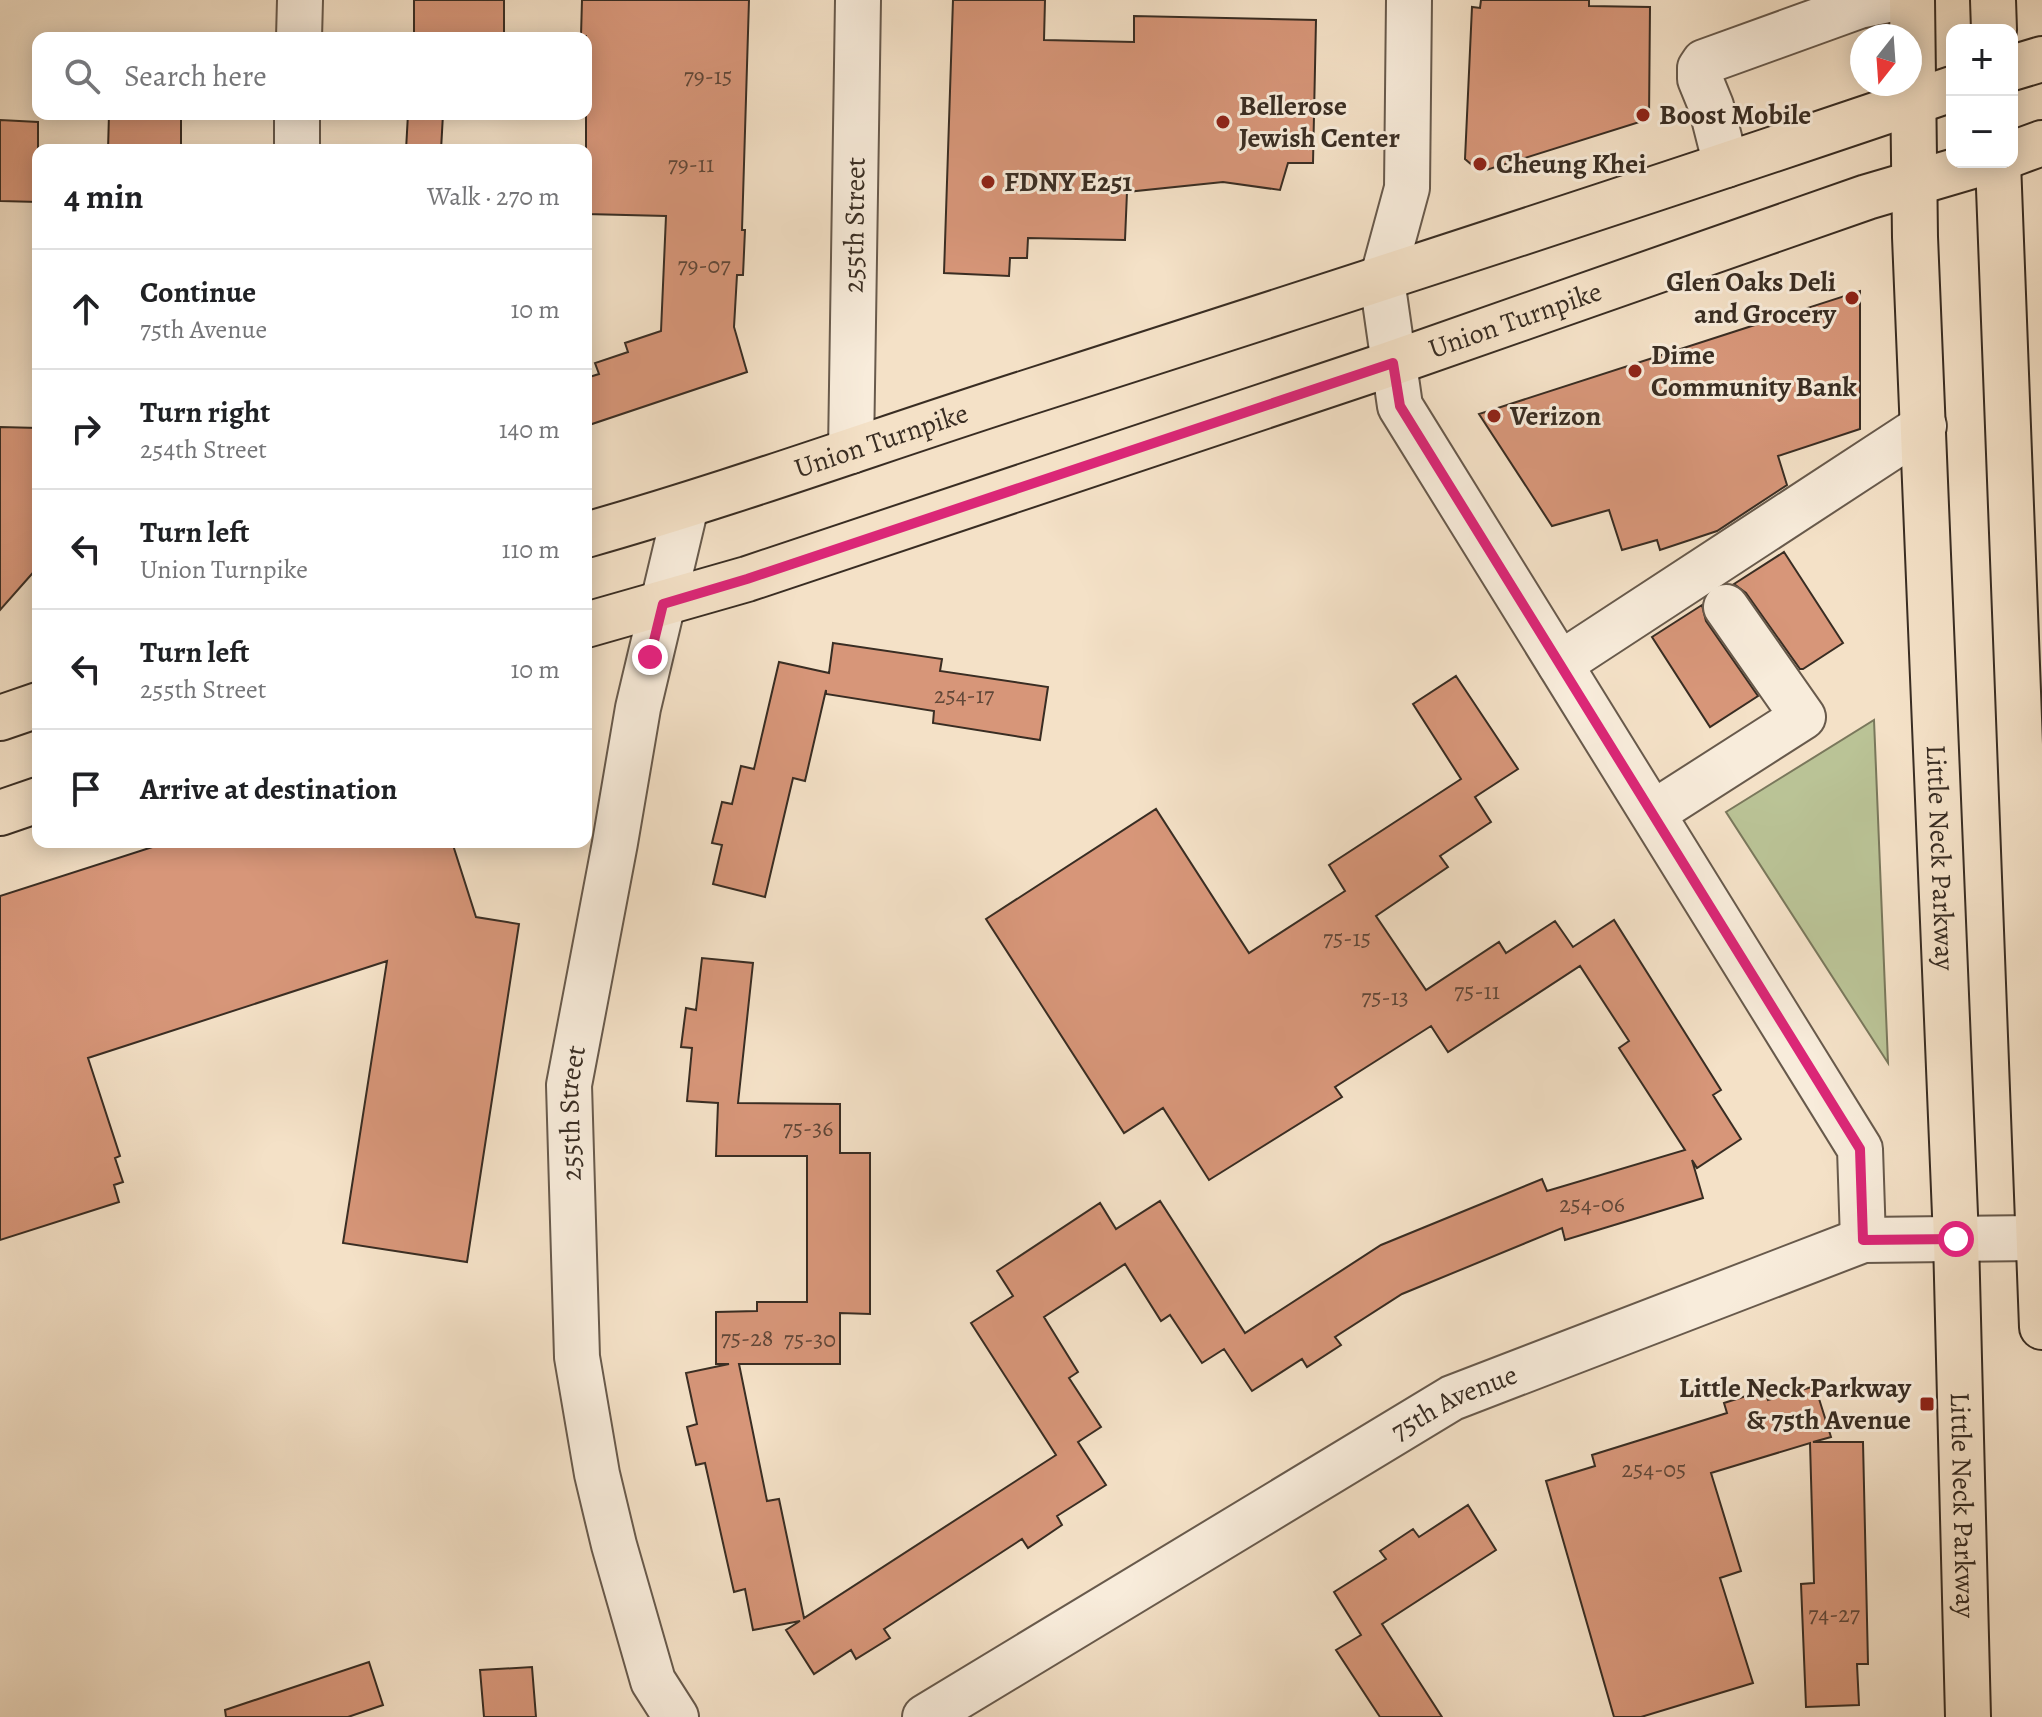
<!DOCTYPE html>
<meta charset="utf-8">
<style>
body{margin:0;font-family:Alegreya,serif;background:#f6f6f6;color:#202124}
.controls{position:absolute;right:24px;top:24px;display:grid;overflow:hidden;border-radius:16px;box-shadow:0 4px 20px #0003}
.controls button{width:72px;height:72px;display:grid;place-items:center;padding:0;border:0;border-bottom:2px solid #e0e0e0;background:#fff;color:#202124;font:40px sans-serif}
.compass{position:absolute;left:1850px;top:24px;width:72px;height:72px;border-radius:50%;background:#fff;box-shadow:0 4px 20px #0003;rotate:197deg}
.stop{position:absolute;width:24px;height:24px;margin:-18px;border:6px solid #db2777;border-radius:50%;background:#fff}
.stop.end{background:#db2777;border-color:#fff;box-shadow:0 2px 8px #0008}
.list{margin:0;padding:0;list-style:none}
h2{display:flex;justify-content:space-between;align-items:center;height:104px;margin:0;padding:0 32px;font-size:34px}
h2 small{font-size:26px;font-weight:400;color:#757577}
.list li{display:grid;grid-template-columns:52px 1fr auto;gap:24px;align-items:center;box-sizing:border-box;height:120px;padding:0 32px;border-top:2px solid #e0e0e0}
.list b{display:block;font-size:30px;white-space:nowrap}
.list p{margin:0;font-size:26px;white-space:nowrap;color:#757577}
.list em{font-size:26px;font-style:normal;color:#757577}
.icon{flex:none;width:44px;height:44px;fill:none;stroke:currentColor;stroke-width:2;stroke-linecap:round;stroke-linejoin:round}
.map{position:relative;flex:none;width:2042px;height:1717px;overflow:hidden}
.search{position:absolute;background:#fff;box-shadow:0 4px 20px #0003;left:32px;top:32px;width:560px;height:88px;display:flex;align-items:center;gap:20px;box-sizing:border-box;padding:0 28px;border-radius:16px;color:#757577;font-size:30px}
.panel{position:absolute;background:#fff;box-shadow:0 4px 20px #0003;left:32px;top:144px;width:560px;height:704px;border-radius:16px}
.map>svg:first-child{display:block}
</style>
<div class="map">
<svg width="2042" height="1717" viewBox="0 0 2042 1717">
<rect width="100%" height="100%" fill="#f4e1c7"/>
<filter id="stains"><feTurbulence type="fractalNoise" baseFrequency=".0025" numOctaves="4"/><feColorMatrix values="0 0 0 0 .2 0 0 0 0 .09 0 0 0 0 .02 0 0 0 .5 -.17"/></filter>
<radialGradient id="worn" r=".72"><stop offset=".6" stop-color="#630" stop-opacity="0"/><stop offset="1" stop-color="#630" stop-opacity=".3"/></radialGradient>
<!-- green -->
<path fill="#bac396" stroke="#7a785c" stroke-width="2" d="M 1874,720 L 1888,1063 L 1726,812 Z"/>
<!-- building -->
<path fill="#d79679" stroke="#392d23" stroke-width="2" d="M 414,0 L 504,0 L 504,38 L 414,38 Z
M 582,0 L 749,0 L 742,230 L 745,230 L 743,275 L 737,275 L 734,327 L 747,372 L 586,426 L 586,378 L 599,374 L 595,363 L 628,352 L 625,343 L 661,331 L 666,216 L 586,214 L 586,36 L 581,36 Z
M 953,0 L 1045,0 L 1044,40 L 1134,42 L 1134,16 L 1316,20 L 1313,163 L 1288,163 L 1280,190 L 1223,182 L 1127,192 L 1125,240 L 1028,238 L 1027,258 L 1010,258 L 1009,276 L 944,273 Z
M 1481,0 L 1589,0 L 1589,6 L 1650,7 L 1649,119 L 1480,172 L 1465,159 L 1472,7 L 1480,8 Z
M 109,114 L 181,114 L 181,150 L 108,150 Z
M 408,114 L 443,114 L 441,150 L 406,150 Z
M 0,120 L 38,122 L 38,202 L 0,201 Z
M 1860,291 L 1860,429 L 1778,456 L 1787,485 L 1717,531 L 1660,550 L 1657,540 L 1622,550 L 1609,510 L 1552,526 L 1479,414 Z
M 0,427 L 38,428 L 38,567 L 0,610 Z
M 1784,552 L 1843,643 L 1803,669 L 1800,669 L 1746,593 L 1734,584 Z
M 1702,605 L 1706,621 L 1758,696 L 1710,727 L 1652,637 Z
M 833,643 L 942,659 L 940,671 L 1048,687 L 1040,740 L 933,723 L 934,711 L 826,694 L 826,690 L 805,781 L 793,778 L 765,897 L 713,884 L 722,845 L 712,843 L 722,802 L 732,804 L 741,766 L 754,769 L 779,662 L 829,673 Z
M 1456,676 L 1518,769 L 1475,797 L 1491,822 L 1440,856 L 1448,867 L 1376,916 L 1426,990 L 1499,942 L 1506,953 L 1555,921 L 1573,947 L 1614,920 L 1721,1090 L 1713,1095 L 1741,1139 L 1697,1168 L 1692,1160 L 1703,1198 L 1565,1240 L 1562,1228 L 1402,1294 L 1335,1337 L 1341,1345 L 1307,1367 L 1302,1359 L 1252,1391 L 1224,1349 L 1202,1363 L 1170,1315 L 1161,1321 L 1125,1264 L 1044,1317 L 1078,1372 L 1069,1378 L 1101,1427 L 1078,1442 L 1106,1485 L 1057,1516 L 1062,1525 L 1028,1548 L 1022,1539 L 884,1629 L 890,1638 L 856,1659 L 851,1650 L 814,1674 L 786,1630 L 800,1621 L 753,1630 L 745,1589 L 734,1592 L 705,1463 L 696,1465 L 687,1427 L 697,1424 L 686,1373 L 729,1364 L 716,1364 L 716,1312 L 757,1311 L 757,1302 L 807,1302 L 807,1156 L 716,1156 L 718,1103 L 687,1101 L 692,1048 L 681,1047 L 686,1008 L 696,1010 L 702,958 L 753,963 L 738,1103 L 840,1104 L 840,1153 L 870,1153 L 870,1314 L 840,1313 L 840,1364 L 739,1364 L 767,1501 L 779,1499 L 804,1618 L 1056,1455 L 971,1323 L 1013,1296 L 997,1271 L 1100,1203 L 1116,1229 L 1160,1201 L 1245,1333 L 1381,1245 L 1542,1179 L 1547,1191 L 1685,1150 L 1619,1048 L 1629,1041 L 1580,966 L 1448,1052 L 1431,1026 L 1335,1087 L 1342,1097 L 1209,1180 L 1163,1108 L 1124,1133 L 986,919 L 1156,809 L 1249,953 L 1345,891 L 1329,865 L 1461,779 L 1413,704 Z
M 168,842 L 452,842 L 476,917 L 519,924 L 467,1262 L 343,1243 L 387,961 L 88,1058 L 120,1156 L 115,1158 L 123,1182 L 114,1185 L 119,1202 L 0,1240 L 0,896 Z
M 1815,1386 L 1831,1437 L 1813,1442 L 1863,1442 L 1868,1664 L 1857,1664 L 1859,1705 L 1806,1707 L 1801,1584 L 1814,1583 L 1810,1443 L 1711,1473 L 1741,1571 L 1720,1578 L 1753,1683 L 1641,1717 L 1614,1717 L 1546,1481 L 1595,1466 L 1592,1455 L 1727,1413 L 1724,1403 L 1765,1390 L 1768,1400 Z
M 1468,1505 L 1496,1550 L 1382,1624 L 1442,1717 L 1380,1717 L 1336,1650 L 1361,1635 L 1334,1592 L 1386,1559 L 1380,1551 L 1413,1529 L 1419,1537 Z
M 369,1662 L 383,1705 L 348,1717 L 226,1717 L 225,1710 Z
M 532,1667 L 536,1717 L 484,1717 L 480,1670 Z"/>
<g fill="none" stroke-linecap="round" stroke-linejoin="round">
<!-- minor casing -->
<g stroke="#685a4c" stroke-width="48">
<g id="minor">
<path d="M 1409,0 L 1407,188 L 1382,280 L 1400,406 L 1860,1149 L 1863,1240"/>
<path d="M 299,38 L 300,0"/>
<path d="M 297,150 L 297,114"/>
<path d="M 1726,165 L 1711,106 L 1700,79 L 1700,68 L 1704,62 L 1859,6 L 1888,0"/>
<path id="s1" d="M 851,451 L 858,0"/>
<path d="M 1560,664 L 1924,426"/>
<path d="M 1653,813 L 1803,717 L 1726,607"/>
<path id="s2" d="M 676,1717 L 653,1681 L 614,1545 L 597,1474 L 577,1357 L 569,1085 L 615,843 L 638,708 L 686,506"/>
<path id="s3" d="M 925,1717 L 1452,1398 L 1863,1240 L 2039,1238"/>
</g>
</g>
<!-- major casing -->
<g stroke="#392d23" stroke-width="48">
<g id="major">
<path id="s4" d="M 1912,0 L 1915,237 L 1956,1239 L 1968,1717"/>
<path d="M 1993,0 L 1994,30"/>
<path d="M 2012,68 L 2042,59"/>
<path d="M 2012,154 L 2042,143"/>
<path d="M 1998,162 L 2042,1327"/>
<path id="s5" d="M 586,535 C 734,493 879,440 1026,393 C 1335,294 1644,194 1952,89"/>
<path id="s6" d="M 586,625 L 747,579 L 1393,363 L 1867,197 L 1986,162"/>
<path d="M 0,718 L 38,705"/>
<path d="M 0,813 L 38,800"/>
</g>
</g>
<!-- minor -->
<use href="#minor" stroke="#f8ecdb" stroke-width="44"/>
<!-- major -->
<use href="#major" stroke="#f4e1c7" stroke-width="44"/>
</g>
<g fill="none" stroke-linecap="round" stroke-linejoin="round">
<!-- route -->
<path stroke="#db2777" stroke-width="10" d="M 650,657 L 663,604 L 747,579 L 1393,363 L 1400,406 L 1860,1149 L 1863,1240 L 1956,1239"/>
</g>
<!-- markers -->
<g fill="#8f2418" stroke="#f8ecdb" stroke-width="3">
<circle cx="1643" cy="115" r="8"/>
<circle cx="1223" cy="122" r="8"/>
<circle cx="1480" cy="164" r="8"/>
<circle cx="988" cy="182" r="8"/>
<circle cx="1852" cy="298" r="8"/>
<circle cx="1635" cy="371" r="8"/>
<circle cx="1494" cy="416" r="8"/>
<rect x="1919" y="1396" width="16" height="16" rx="4"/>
</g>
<g text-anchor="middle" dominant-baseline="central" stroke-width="6" stroke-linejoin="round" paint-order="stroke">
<!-- number labels -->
<g font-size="24" fill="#604738">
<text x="708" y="76">79-15</text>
<text x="691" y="164">79-11</text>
<text x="704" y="265">79-07</text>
<text x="964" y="695">254-17</text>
<text x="1347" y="938">75-15</text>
<text x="1477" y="991">75-11</text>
<text x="1385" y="997">75-13</text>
<text x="808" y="1128">75-36</text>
<text x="1592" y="1204">254-06</text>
<text x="747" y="1338">75-28</text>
<text x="810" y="1339">75-30</text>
<text x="1654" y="1469">254-05</text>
<text x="1834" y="1614">74-27</text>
</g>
<!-- poi labels -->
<g font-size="28" font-weight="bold" fill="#392d23" stroke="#f8ecdb" text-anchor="start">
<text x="1239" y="106">Bellerose<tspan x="1239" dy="32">Jewish Center</tspan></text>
<text x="1659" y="115">Boost Mobile</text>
<text x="1496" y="164">Cheung Khei</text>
<text x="1004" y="182">FDNY E251</text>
<text x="1836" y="282" text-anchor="end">Glen Oaks Deli<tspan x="1836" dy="32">and Grocery</tspan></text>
<text x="1651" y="355">Dime<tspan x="1651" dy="32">Community Bank</tspan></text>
<text x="1510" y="416">Verizon</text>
<text x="1911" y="1388" text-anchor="end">Little Neck Parkway<tspan x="1911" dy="32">&amp; 75th Avenue</tspan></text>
</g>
<!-- street labels -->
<g font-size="28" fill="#392d23" stroke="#f8ecdb">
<text stroke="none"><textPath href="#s1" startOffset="226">255th Street</textPath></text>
<text stroke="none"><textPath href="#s6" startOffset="978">Union Turnpike</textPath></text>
<text stroke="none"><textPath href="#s5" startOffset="310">Union Turnpike</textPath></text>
<text stroke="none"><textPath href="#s4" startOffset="858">Little Neck Parkway</textPath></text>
<text stroke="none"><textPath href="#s2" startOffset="620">255th Street</textPath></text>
<text stroke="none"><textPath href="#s3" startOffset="616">75th Avenue</textPath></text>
<text stroke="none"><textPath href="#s4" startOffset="1506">Little Neck Parkway</textPath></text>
</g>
</g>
<rect width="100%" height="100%" filter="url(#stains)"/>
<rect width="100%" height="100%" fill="url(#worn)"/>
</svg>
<div class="controls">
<button>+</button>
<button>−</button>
</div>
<svg class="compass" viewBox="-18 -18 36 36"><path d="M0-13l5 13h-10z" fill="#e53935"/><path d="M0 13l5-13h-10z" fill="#757577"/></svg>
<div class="stop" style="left:1956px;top:1239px"></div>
<div class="stop end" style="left:650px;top:657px"></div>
<div class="search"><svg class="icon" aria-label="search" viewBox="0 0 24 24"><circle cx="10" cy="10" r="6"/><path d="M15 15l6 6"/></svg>Search here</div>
<section class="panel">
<h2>4 min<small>Walk · 270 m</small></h2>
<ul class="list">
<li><svg class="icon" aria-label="ahead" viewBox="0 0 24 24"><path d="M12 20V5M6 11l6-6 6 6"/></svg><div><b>Continue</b><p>75th Avenue</p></div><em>10 m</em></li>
<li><svg class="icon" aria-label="right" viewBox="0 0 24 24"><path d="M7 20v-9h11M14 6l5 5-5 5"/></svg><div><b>Turn right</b><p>254th Street</p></div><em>140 m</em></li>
<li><svg class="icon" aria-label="left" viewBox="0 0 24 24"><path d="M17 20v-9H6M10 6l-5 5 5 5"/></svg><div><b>Turn left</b><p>Union Turnpike</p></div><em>110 m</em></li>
<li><svg class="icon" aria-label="left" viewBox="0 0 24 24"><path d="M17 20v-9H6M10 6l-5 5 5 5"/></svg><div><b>Turn left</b><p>255th Street</p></div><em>10 m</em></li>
<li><svg class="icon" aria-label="arrive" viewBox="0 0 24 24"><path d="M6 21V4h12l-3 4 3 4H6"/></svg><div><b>Arrive at destination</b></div></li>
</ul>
</section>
</div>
